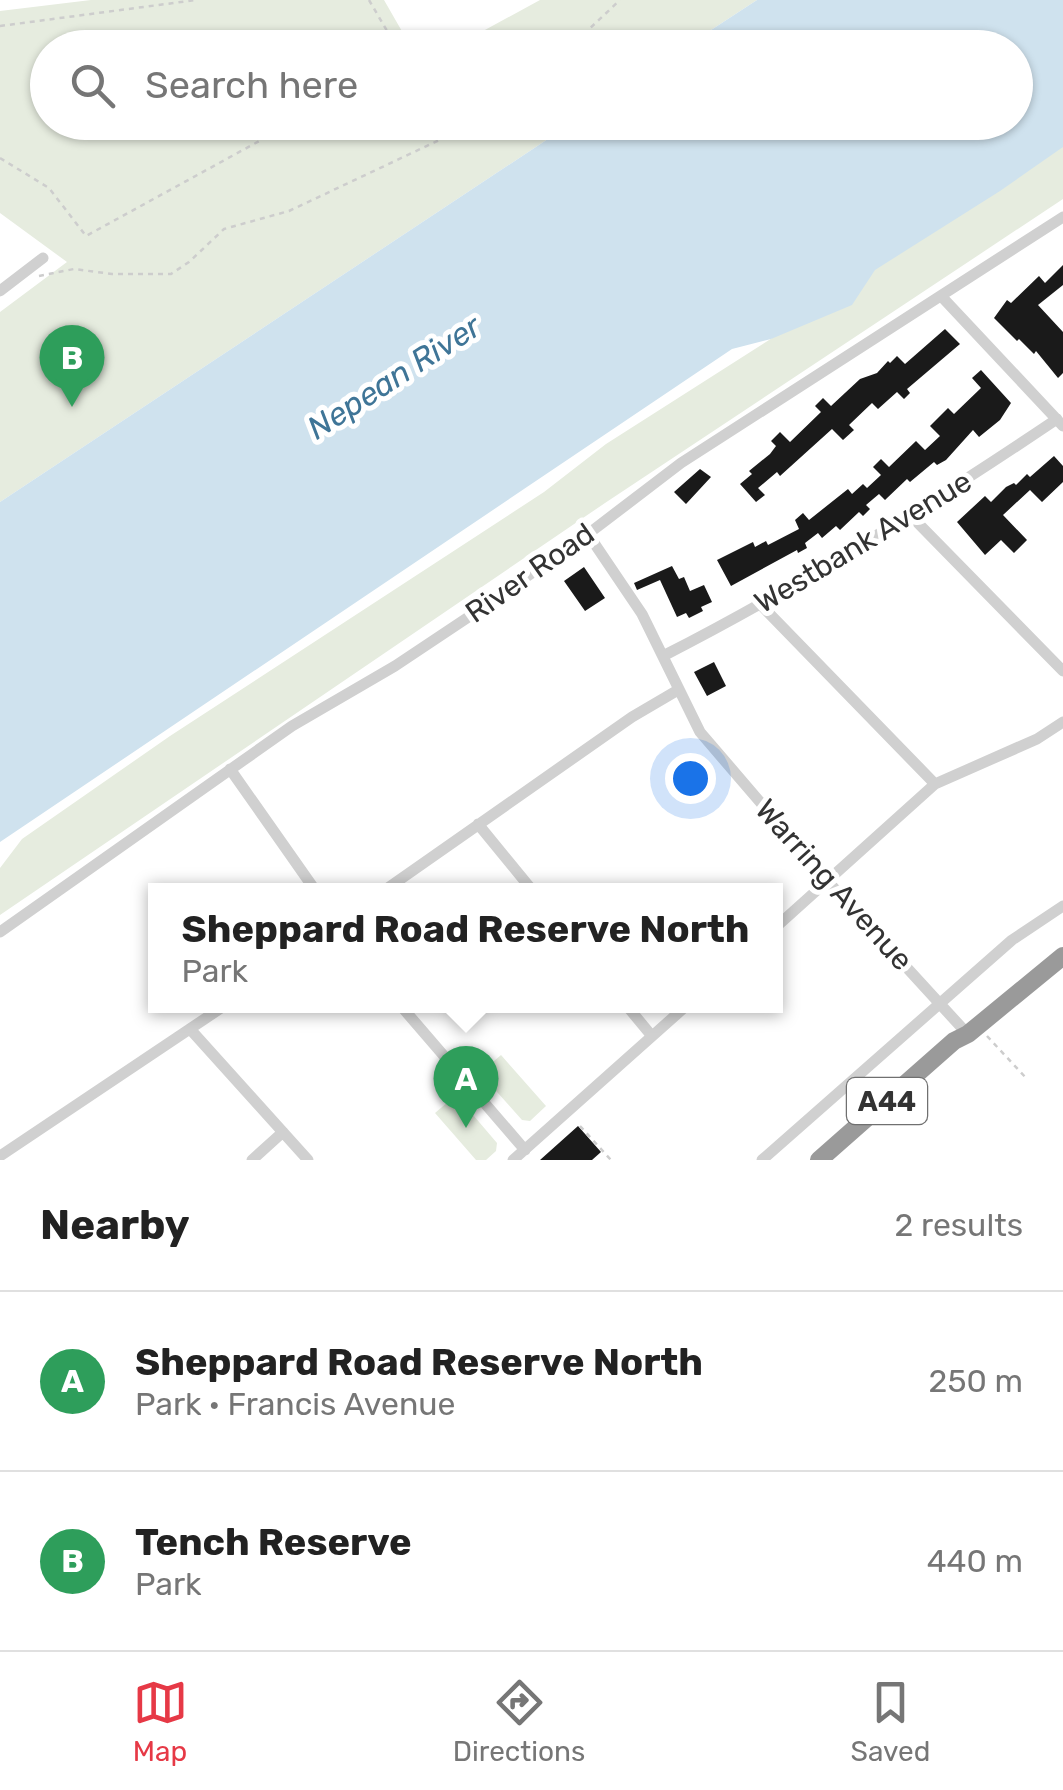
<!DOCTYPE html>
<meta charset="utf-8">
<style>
body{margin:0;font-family:Rubik,sans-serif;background:#f6f6f6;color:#222}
.you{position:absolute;left:690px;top:778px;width:35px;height:35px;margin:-25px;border:8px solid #fff;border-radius:50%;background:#1a73e8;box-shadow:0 0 0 15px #1a73e833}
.badge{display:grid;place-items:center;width:65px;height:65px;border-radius:50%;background:#e63946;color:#fff;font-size:32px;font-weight:700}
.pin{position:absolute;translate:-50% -82px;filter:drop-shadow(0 2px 5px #0008)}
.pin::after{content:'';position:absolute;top:52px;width:35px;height:30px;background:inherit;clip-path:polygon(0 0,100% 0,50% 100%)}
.popup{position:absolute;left:148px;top:883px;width:635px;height:130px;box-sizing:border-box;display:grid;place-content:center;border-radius:0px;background:#fff;filter:drop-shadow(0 2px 8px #0005);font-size:32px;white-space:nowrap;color:#767676}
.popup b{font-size:38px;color:#222}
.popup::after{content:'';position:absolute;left:50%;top:100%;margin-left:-20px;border:20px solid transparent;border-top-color:#fff}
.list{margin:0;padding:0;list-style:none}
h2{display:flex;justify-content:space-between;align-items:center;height:130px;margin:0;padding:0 40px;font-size:42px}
h2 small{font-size:32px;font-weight:400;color:#767676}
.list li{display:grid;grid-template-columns:65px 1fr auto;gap:30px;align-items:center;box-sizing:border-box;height:180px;padding:0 40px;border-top:2px solid #e0e0e0}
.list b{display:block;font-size:38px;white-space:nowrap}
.list p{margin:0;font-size:32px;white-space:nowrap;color:#767676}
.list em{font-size:32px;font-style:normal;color:#767676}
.icon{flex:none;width:55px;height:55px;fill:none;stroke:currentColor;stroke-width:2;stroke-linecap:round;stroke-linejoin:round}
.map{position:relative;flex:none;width:1063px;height:1160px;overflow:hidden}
.search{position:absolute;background:#fff;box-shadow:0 2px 8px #0004;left:30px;right:30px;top:30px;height:110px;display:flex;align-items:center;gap:25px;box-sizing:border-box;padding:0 35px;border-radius:55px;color:#767676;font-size:38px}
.sheet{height:490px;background:#fff}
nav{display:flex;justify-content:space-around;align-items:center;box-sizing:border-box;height:140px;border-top:2px solid #e0e0e0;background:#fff;font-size:28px;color:#767676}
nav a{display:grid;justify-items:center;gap:5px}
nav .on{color:#e63946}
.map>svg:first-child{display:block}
</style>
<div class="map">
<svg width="1063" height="1160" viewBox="0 0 1063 1160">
<rect width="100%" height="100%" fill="#fff"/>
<!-- green -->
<path fill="#e6ecdf" d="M 91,0 L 384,0 L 411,47 L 48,48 L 48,122 L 572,123 L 0,502 L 0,312 L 67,262 L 0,213 L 0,11 Z
M 540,0 L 757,0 L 685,47 L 452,48 Z
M 1063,143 L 1063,199 L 605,503 L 0,915 L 0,868 L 22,839 L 170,736 L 544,492 L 606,444 L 841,294 L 879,263 Z
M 501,1055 L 546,1106 L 530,1121 L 522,1120 L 480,1073 Z
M 456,1095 L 497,1143 L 496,1151 L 486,1160 L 476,1160 L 435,1113 Z"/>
<!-- water -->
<path fill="#cfe2ee" d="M 757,0 L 1063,0 L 1063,147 L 1000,191 L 875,270 L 852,305 L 771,339 L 732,349 L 0,842 L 0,502 L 572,123 L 1016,122 L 1016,48 L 685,47 Z"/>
<!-- building -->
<path fill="#1a1a1a" d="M 1063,265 L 1063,285 L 1038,305 L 1063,332 L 1063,373 L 1058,378 L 1036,351 L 1034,354 L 1019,339 L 1017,341 L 994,318 L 1007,300 L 1011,303 L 1039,276 L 1045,283 Z
M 945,329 L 960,344 L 907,389 L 910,393 L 904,399 L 897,392 L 878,409 L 872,403 L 849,425 L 854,430 L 843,440 L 832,429 L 780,476 L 777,472 L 758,488 L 765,495 L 756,502 L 740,484 L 752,474 L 749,471 L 770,454 L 776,446 L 771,441 L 780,432 L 790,442 L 821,412 L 815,406 L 823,398 L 831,406 L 860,379 L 877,373 L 888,361 L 890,363 L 897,356 L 905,364 Z
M 981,370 L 1011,403 L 1000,420 L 979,437 L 973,430 L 946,460 L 937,465 L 934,462 L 910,482 L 907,479 L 885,500 L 879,494 L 866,505 L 870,509 L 863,516 L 859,512 L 840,530 L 836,526 L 822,538 L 818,533 L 805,543 L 807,548 L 798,553 L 797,550 L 731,586 L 717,560 L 753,542 L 755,547 L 766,541 L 768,545 L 799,529 L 795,520 L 803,513 L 809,520 L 848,489 L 852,494 L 863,484 L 867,488 L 881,475 L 873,467 L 881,459 L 889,467 L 916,441 L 925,450 L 940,436 L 930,426 L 948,408 L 954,414 L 981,388 L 972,378 Z
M 1054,456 L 1063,466 L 1063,482 L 1042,502 L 1030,490 L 1003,515 L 1027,540 L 1014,553 L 1001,540 L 985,555 L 957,522 L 985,496 L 991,502 L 1006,487 L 1014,483 L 1016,485 L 1027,474 L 1030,477 Z
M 700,469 L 711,477 L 686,504 L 674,492 Z
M 672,566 L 679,579 L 684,577 L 690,591 L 704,585 L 712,602 L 701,607 L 703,611 L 689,618 L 686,613 L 677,617 L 660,580 L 637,590 L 634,583 Z
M 584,567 L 605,598 L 585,611 L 564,581 Z
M 714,662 L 726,686 L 707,696 L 694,672 Z
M 578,1126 L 601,1152 L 592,1160 L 540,1160 Z"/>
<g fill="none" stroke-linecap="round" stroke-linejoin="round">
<!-- path -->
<path stroke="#cdcdcd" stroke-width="2.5" stroke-dasharray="5 5" stroke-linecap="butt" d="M 369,0 L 397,48
M 0,26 L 196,0
M 569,48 L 620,0
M 0,158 L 49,188 L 86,236 L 294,122
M 39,276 L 74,269 L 112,274 L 171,274 L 189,262 L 224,229 L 289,211 L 450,135 L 468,122
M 987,1036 L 1027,1079
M 580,1126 L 611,1160"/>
<!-- minor -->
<path stroke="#d0d0d0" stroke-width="11" d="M 0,291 L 43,258
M 942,297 L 1063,426
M 912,517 L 1063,671
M 588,534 L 642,614 L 700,732 L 833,887 L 962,1028
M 762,606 L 935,784
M 663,656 C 800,586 929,505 1057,419
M 230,769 L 315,890
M 478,824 L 532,890
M 385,890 L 632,717 L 678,690
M 776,927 L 935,784 L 1037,739 L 1063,722
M 0,932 L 292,726 L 395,666 L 467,618 L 588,534 L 681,463 L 1063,217
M 401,1006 L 525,1150
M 627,1006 L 651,1035
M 190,1029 L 308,1160
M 0,1156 L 224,1006
M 252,1160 L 283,1132
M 513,1160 L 686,1006
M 762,1160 L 1012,940 L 1063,906"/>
<!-- highway -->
<path stroke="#9a9a9a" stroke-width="18" d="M 819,1160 L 954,1041 L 968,1034 L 1063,956"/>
</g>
<g text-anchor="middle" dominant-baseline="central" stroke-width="10" stroke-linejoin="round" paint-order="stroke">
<!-- shield labels -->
<rect fill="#fff" stroke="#707070" stroke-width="2.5" x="847" y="1078" width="80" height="46" rx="8"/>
<g font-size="28" font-weight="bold" fill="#333">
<text x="887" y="1101">A44</text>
</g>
<!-- street labels -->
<g font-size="30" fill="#333" stroke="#fff">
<text transform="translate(863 542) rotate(-31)">Westbank Avenue</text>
<text transform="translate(530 573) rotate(-35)">River Road</text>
<text transform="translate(834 885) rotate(48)">Warring Avenue</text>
</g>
<!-- water labels -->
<g font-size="32" font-style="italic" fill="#3f7597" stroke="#fff">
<text transform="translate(394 377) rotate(-33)">Nepean River</text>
</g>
</g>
</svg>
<div class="you"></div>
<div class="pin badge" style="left:466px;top:1128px;background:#2e9e5b">A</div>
<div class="popup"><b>Sheppard Road Reserve North</b>Park</div>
<div class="pin badge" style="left:72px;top:407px;background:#2e9e5b">B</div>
<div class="search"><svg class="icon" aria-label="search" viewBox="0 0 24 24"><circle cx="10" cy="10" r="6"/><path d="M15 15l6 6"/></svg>Search here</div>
</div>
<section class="sheet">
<h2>Nearby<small>2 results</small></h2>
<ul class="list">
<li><span class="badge" style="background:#2e9e5b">A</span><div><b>Sheppard Road Reserve North</b><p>Park · Francis Avenue</p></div><em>250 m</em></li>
<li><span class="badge" style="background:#2e9e5b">B</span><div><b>Tench Reserve</b><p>Park</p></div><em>440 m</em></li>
</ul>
</section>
<nav>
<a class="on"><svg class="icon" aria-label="map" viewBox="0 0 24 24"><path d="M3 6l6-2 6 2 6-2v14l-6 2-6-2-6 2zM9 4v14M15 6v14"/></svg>Map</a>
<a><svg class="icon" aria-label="directions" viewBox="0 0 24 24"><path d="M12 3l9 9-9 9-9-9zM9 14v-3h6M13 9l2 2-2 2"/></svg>Directions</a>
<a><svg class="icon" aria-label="saved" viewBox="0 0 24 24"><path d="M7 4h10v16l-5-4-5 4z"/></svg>Saved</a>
</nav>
